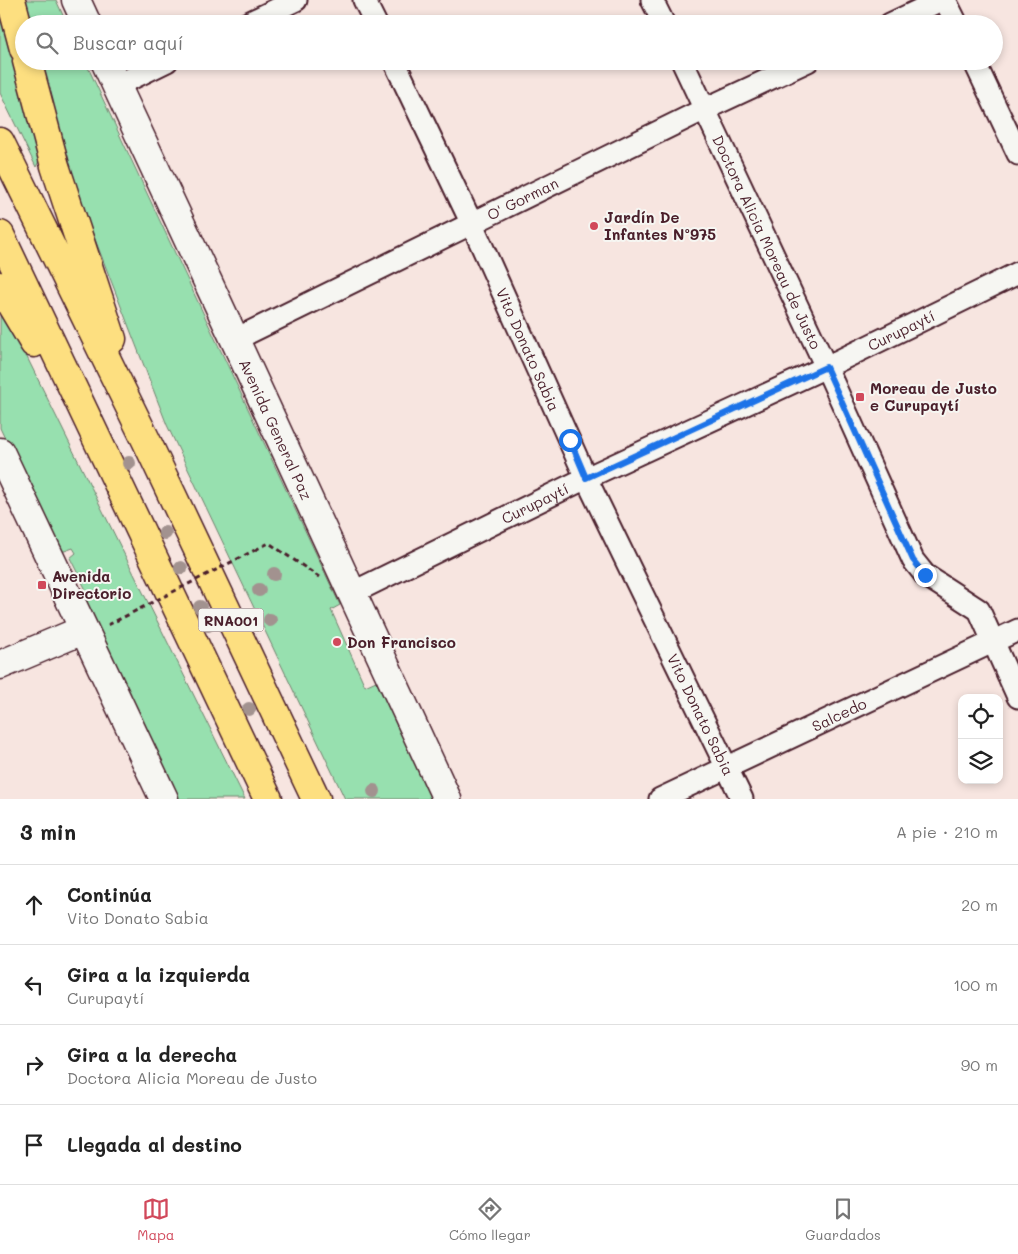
<!DOCTYPE html>
<html lang="es">
<meta charset="utf-8">
<style>
body{margin:0;font-family:Mali,sans-serif;background:#f6f6f6;color:#222}
.controls{position:absolute;right:15px;bottom:15px;display:grid;overflow:hidden;border-radius:10px;box-shadow:0 2px 8px #0003}
.controls button{width:45px;height:45px;display:grid;place-items:center;padding:0;border:0;border-bottom:1px solid #e0e0e0;background:#fff;color:#222;font:25px sans-serif}
.stop{position:absolute;width:15px;height:15px;margin:-11px;border:4px solid #1a73e8;border-radius:50%;background:#fff}
.stop.end{background:#1a73e8;border-color:#fff;box-shadow:0 1px 5px #0008}
.list{margin:0;padding:0;list-style:none}
h2{display:flex;justify-content:space-between;align-items:center;height:65px;margin:0;padding:0 20px;font-size:21px}
h2 small{font-size:16px;font-weight:400;color:#767676}
.list li{display:grid;grid-template-columns:32px 1fr auto;gap:15px;align-items:center;box-sizing:border-box;height:80px;padding:0 20px;border-top:1px solid #e0e0e0}
.list b{display:block;font-size:19px;white-space:nowrap}
.list p{margin:0;font-size:16px;white-space:nowrap;color:#767676}
.list em{font-size:16px;font-style:normal;color:#767676}
.icon{flex:none;width:28px;height:28px;fill:none;stroke:currentColor;stroke-width:2;stroke-linecap:round;stroke-linejoin:round}
.map{position:relative;flex:none;width:1018px;height:799px;overflow:hidden}
.search{position:absolute;background:#fff;box-shadow:0 2px 8px #0003;left:15px;right:15px;top:15px;height:55px;display:flex;align-items:center;gap:12px;box-sizing:border-box;padding:0 18px;border-radius:28px;color:#767676;font-size:19px}
.sheet{height:385px;background:#fff}
nav{display:flex;justify-content:space-around;align-items:center;box-sizing:border-box;height:70px;border-top:1px solid #e0e0e0;background:#fff;font-size:14px;color:#767676}
nav a{display:grid;justify-items:center;gap:2px}
nav .on{color:#d1495b}
.map>svg:first-child{display:block}
</style>
<div class="map">
<svg width="1018" height="799" viewBox="0 0 1018 799">
<rect width="100%" height="100%" fill="#f7e5e0"/>
<filter id="ink" filterUnits="userSpaceOnUse"><feTurbulence type="fractalNoise" baseFrequency=".02" numOctaves="2"/><feDisplacementMap in="SourceGraphic" scale="10" xChannelSelector="R" yChannelSelector="G"/><feConvolveMatrix kernelMatrix="1 2 1 2 8 2 1 2 1" color-interpolation-filters="sRGB"/></filter>
<g filter="url(#ink)">
<!-- green -->
<path fill="#97e0af" stroke="#70806d" d="M 22,0 L 56,0 L 67,24 L 29,24 Z
M 0,5 L 39,161 L 36,167 L 0,93 Z
M 39,61 L 85,61 L 340,605 L 331,610 L 365,686 L 376,681 L 432,799 L 345,799 L 167,425 L 77,193 Z
M 0,309 L 20,343 L 245,799 L 177,799 L 82,603 L 90,598 L 70,558 L 76,553 L 73,548 L 59,553 L 0,428 Z"/>
<g fill="none" stroke-linecap="round" stroke-linejoin="round">
<!-- street casing -->
<g stroke="#4a1f2b" stroke-width="25">
<g id="street">
<path d="M 364,0 L 376,24"/>
<path d="M 652,0 L 664,24"/>
<path d="M 945,0 L 957,24"/>
<path d="M 246,24 L 296,0"/>
<path d="M 890,24 L 941,0"/>
<path id="s1" d="M 394,61 L 472,224 L 586,478 L 742,799"/>
<path id="s2" d="M 682,61 L 826,367 L 913,560 L 925,575 L 979,610 L 1018,697"/>
<path d="M 974,61 L 1018,154"/>
<path d="M 116,86 L 167,61"/>
<path id="s3" d="M 236,339 L 705,109 L 808,61"/>
<path id="s4" d="M 350,594 L 586,478 L 826,367 L 1018,273"/>
<path id="s5" d="M 660,799 L 1018,630"/>
</g>
</g>
<!-- secondary casing -->
<g stroke="#4a1f2b" stroke-width="31">
<g id="secondary">
<path d="M 76,0 L 87,24"/>
<path id="s6" d="M 105,61 C 221,306 332,554 447,799"/>
<path d="M 0,452 L 164,799"/>
<path d="M 0,665 L 83,630"/>
</g>
</g>
<!-- highway casing -->
<g stroke="#4a1f2b" stroke-width="31">
<path id="highway" d="M 11,0 L 24,49
M 27,61 L 55,166 L 112,339
M 0,142 L 146,440 L 316,799
M 0,235 L 268,799
M 0,286 L 34,343"/>
</g>
<!-- path -->
<path stroke="#4a1f2b" stroke-width="3" stroke-dasharray="5 4" stroke-linecap="butt" d="M 255,550 L 269,543 L 319,577"/>
<!-- street -->
<use href="#street" stroke="#f6f6f2" stroke-width="21"/>
<!-- secondary -->
<use href="#secondary" stroke="#f6f6f2" stroke-width="28"/>
<!-- highway -->
<use href="#highway" stroke="#fddf80" stroke-width="28"/>
<!-- path-bridge -->
<path stroke="#4a1f2b" stroke-width="3" stroke-dasharray="5 4" stroke-linecap="butt" d="M 108,625 L 255,550"/>
</g>
<!-- trees -->
<g fill="#a2928f">
<circle cx="129" cy="463" r="7"/>
<circle cx="165" cy="533" r="7"/>
<circle cx="181" cy="568" r="7"/>
<circle cx="274" cy="574" r="7"/>
<circle cx="259" cy="590" r="7"/>
<circle cx="200" cy="607" r="7"/>
<circle cx="270" cy="620" r="7"/>
<circle cx="208" cy="625" r="7"/>
<circle cx="249" cy="709" r="7"/>
<circle cx="374" cy="791" r="7"/>
</g>
</g>
<g fill="none" stroke-linecap="round" stroke-linejoin="round" filter="url(#ink)">
<!-- route -->
<path stroke="#1a73e8" stroke-width="6" d="M 570,440 L 586,478 L 826,367 L 913,560 L 925,575"/>
</g>
<!-- markers -->
<g fill="#d1495b" stroke="#f6f6f2" stroke-width="2">
<circle cx="594" cy="226" r="5"/>
<rect x="855" y="392" width="10" height="10" rx="2.5"/>
<rect x="37" y="580" width="10" height="10" rx="2.5"/>
<circle cx="337" cy="642" r="5"/>
</g>
<g text-anchor="middle" dominant-baseline="central" stroke-width="4" stroke-linejoin="round" paint-order="stroke">
<!-- shield labels -->
<rect fill="#f6f6f2" stroke="#7e6067" stroke-width="1" x="198.5" y="608.5" width="65" height="23" rx="4"/>
<g font-size="14" font-weight="bold" fill="#4a1f2b">
<text x="231" y="620">RNA001</text>
</g>
<!-- street labels -->
<g font-size="15" fill="#4a1f2b" stroke="#f6f6f2">
<text stroke="none"><textPath href="#s3" startOffset="319">O' Gorman</textPath></text>
<text stroke="none"><textPath href="#s2" startOffset="200">Doctora Alicia Moreau de Justo</textPath></text>
<text stroke="none"><textPath href="#s4" startOffset="611">Curupaytí</textPath></text>
<text stroke="none"><textPath href="#s1" startOffset="318">Vito Donato Sabia</textPath></text>
<text stroke="none"><textPath href="#s6" startOffset="406">Avenida General Paz</textPath></text>
<text stroke="none"><textPath href="#s4" startOffset="206">Curupaytí</textPath></text>
<text stroke="none"><textPath href="#s1" startOffset="722">Vito Donato Sabia</textPath></text>
<text stroke="none"><textPath href="#s5" startOffset="198">Salcedo</textPath></text>
</g>
<!-- poi labels -->
<g font-size="15" font-weight="bold" fill="#4a1f2b" stroke="#f6f6f2" text-anchor="start">
<text x="604" y="217">Jardín De<tspan x="604" dy="17">Infantes Nº975</tspan></text>
<text x="870" y="388">Moreau de Justo<tspan x="870" dy="17">e Curupaytí</tspan></text>
<text x="52" y="576">Avenida<tspan x="52" dy="17">Directorio</tspan></text>
<text x="347" y="642">Don Francisco</text>
</g>
</g>
</svg>
<div class="controls">
<button><svg class="icon" aria-label="locate" viewBox="0 0 24 24"><circle cx="12" cy="12" r="6"/><path d="M12 2v4M12 18v4M2 12h4M18 12h4"/></svg></button>
<button><svg class="icon" aria-label="layers" viewBox="0 0 24 24"><path d="M12 4l9 5-9 5-9-5zM3 14l9 5 9-5"/></svg></button>
</div>
<div class="stop" style="left:570px;top:440px"></div>
<div class="stop end" style="left:925px;top:575px"></div>
<div class="search"><svg class="icon" aria-label="search" viewBox="0 0 24 24"><circle cx="10" cy="10" r="6"/><path d="M15 15l6 6"/></svg>Buscar aquí</div>
</div>
<section class="sheet">
<h2>3 min<small>A pie · 210 m</small></h2>
<ul class="list">
<li><svg class="icon" aria-label="ahead" viewBox="0 0 24 24"><path d="M12 20V5M6 11l6-6 6 6"/></svg><div><b>Continúa</b><p>Vito Donato Sabia</p></div><em>20 m</em></li>
<li><svg class="icon" aria-label="left" viewBox="0 0 24 24"><path d="M17 20v-9H6M10 6l-5 5 5 5"/></svg><div><b>Gira a la izquierda</b><p>Curupaytí</p></div><em>100 m</em></li>
<li><svg class="icon" aria-label="right" viewBox="0 0 24 24"><path d="M7 20v-9h11M14 6l5 5-5 5"/></svg><div><b>Gira a la derecha</b><p>Doctora Alicia Moreau de Justo</p></div><em>90 m</em></li>
<li><svg class="icon" aria-label="arrive" viewBox="0 0 24 24"><path d="M6 21V4h12l-3 4 3 4H6"/></svg><div><b>Llegada al destino</b></div></li>
</ul>
</section>
<nav>
<a class="on"><svg class="icon" aria-label="map" viewBox="0 0 24 24"><path d="M3 6l6-2 6 2 6-2v14l-6 2-6-2-6 2zM9 4v14M15 6v14"/></svg>Mapa</a>
<a><svg class="icon" aria-label="directions" viewBox="0 0 24 24"><path d="M12 3l9 9-9 9-9-9zM9 14v-3h6M13 9l2 2-2 2"/></svg>Cómo llegar</a>
<a><svg class="icon" aria-label="saved" viewBox="0 0 24 24"><path d="M7 4h10v16l-5-4-5 4z"/></svg>Guardados</a>
</nav>
